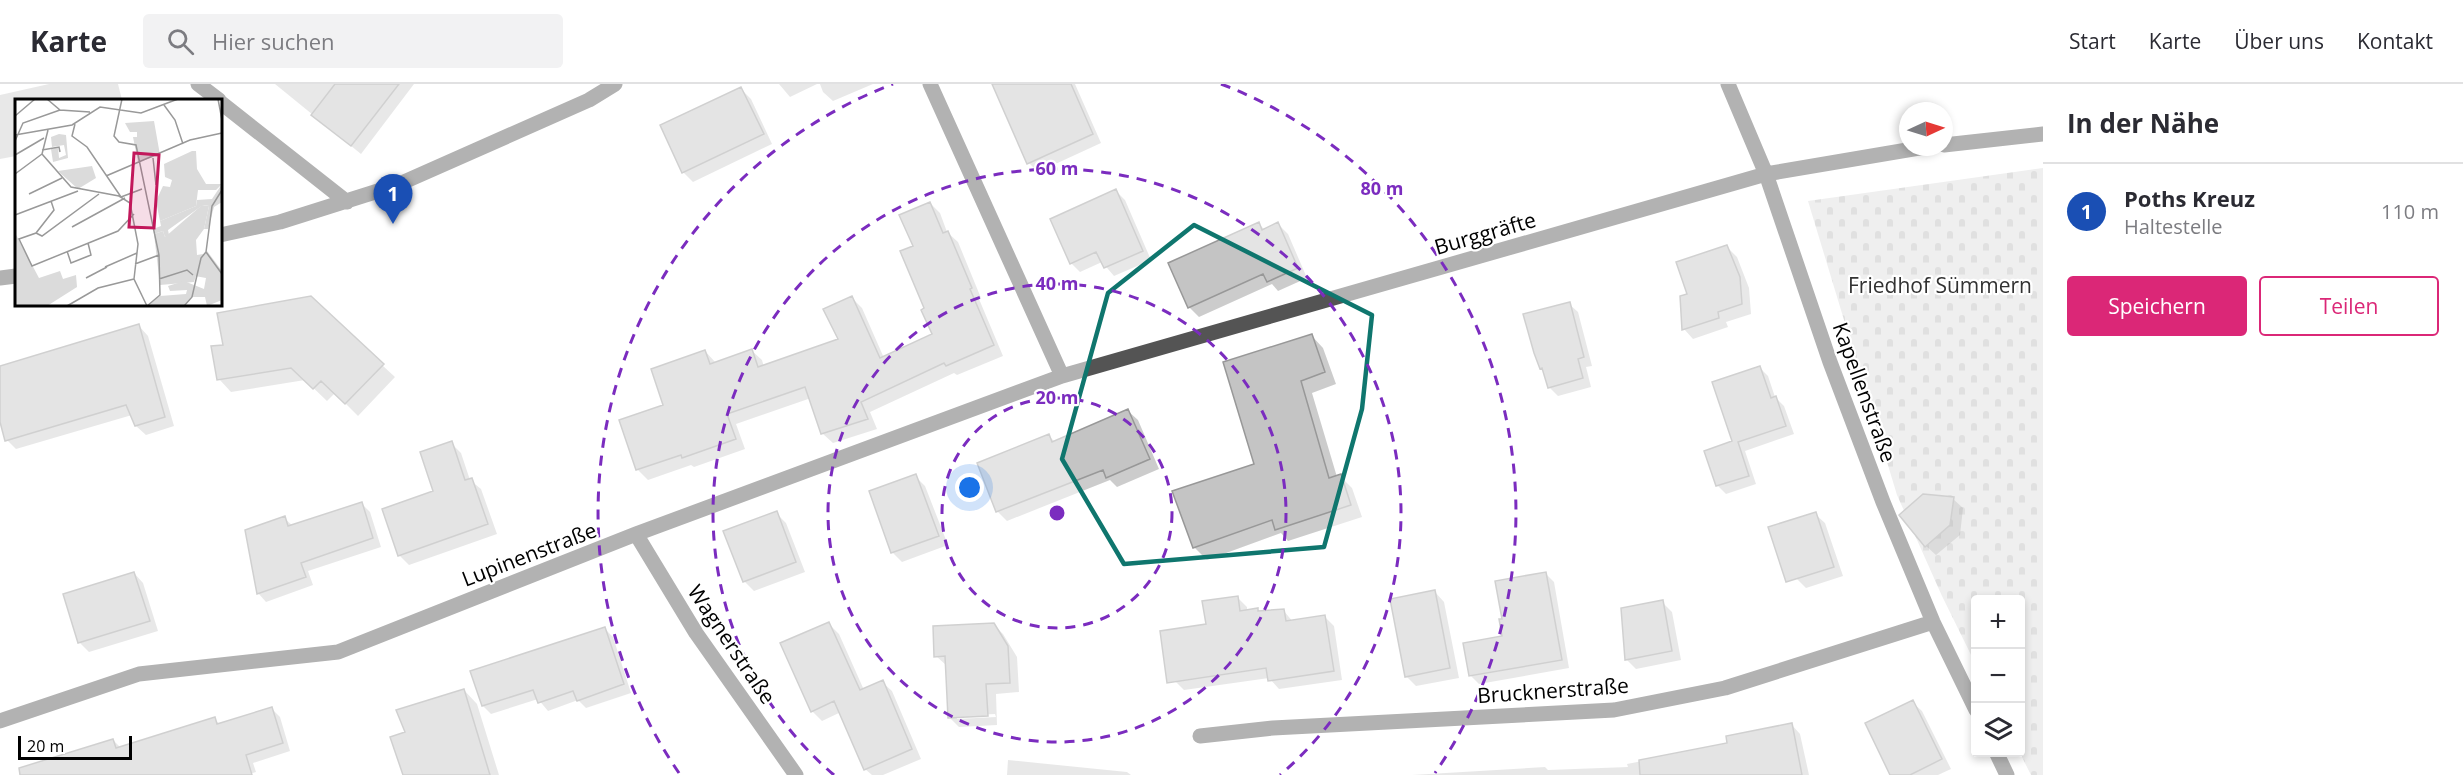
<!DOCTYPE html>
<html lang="de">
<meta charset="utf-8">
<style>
body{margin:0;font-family:"Open Sans",sans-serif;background:#f2f2f3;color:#2b2b33}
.controls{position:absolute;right:18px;bottom:18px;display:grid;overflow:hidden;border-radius:6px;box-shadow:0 3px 9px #0003}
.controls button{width:54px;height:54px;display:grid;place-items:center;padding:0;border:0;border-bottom:2px solid #e1e1e2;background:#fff;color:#2b2b33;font:30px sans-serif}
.compass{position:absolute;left:1899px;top:18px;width:54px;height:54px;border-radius:50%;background:#fff;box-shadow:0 3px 9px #0003;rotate:86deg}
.scale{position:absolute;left:18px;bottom:15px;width:114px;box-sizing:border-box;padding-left:6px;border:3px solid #000;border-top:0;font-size:16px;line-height:21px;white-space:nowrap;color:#000;-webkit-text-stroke:4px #fff;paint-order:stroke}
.you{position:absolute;left:970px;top:404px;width:21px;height:21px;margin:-15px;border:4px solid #fff;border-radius:50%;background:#1a73e8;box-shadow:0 0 0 9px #1a73e833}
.badge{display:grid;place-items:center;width:39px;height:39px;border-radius:50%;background:#db2777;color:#fff;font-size:20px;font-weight:700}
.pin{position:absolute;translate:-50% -50px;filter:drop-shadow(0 2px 3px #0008)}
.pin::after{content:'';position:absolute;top:32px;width:21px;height:18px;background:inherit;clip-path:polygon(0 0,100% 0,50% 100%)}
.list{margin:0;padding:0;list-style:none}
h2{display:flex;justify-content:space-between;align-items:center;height:78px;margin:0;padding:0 24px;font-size:26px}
h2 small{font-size:20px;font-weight:400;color:#7c7c81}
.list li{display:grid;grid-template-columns:39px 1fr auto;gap:18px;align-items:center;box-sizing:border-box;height:96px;padding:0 24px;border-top:2px solid #e1e1e2}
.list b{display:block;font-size:22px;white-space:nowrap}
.list p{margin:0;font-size:20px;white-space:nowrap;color:#7c7c81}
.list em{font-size:20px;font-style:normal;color:#7c7c81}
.actions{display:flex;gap:12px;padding:18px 24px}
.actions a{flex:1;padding:14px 0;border:2px solid #db2777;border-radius:6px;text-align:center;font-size:21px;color:#db2777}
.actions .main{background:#db2777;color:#fff}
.icon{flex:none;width:33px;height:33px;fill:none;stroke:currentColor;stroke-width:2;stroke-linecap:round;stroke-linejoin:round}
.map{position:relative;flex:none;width:2043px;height:691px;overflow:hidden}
header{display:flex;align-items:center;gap:36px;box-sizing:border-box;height:84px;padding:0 30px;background:#fff;border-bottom:2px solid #e1e1e2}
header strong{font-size:28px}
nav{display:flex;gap:33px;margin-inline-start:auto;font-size:21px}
.search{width:420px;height:54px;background:#f2f2f3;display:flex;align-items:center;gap:15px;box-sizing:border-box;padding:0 21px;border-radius:6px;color:#7c7c81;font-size:22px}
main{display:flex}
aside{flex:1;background:#fff}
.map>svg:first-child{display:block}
</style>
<header>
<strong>Karte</strong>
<div class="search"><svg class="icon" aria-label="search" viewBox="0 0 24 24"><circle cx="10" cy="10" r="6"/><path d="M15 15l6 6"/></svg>Hier suchen</div>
<nav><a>Start</a><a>Karte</a><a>Über uns</a><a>Kontakt</a></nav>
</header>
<main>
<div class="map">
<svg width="2043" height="691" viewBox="0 0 2043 691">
<defs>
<pattern id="cemetery-stones" width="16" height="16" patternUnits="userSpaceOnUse" patternTransform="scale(1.5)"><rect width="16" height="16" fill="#dbdbdb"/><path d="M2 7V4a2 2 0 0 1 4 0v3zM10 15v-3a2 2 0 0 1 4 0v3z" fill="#bababa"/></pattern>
</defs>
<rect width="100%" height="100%" fill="#fff"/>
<!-- cemetery -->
<path fill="url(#cemetery-stones)" d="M 2043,84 L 2043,691 L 2031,691 L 2020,669 L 2020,516 L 1976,516 L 1975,579 L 1942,512 L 1897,411 L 1808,117 Z"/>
<!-- shadow -->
<path fill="#0003" fill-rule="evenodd" d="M 49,0 L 118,0 L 122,16 L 16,16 L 16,72 L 0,75 L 0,11 Z
M 275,0 L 414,0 L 361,70 Z
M 779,0 L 817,0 L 790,13 Z
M 820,0 L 873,0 L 833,17 L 823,8 Z
M 993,0 L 1075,0 L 1101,59 L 1038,88 L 1029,79 Z
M 741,5 L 751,15 L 772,60 L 693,98 L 683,88 Z
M 1116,107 L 1125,116 L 1151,176 L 1114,192 L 1102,178 L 1080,188 L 1071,179 Z
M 930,119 L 940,129 L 947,148 L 958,158 L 981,214 L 979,215 L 1003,272 L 957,291 L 954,289 L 870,328 L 877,345 L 833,359 L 823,350 L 811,314 L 736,340 L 745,365 L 694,383 L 691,381 L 648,396 L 638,386 L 621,337 L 665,322 L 705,267 L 716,279 L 752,267 L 762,276 L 764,283 L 841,256 L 852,214 L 862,224 L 884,274 L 934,251 L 926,225 L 915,163 Z
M 1259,140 L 1265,146 L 1278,140 L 1288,150 L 1307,194 L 1278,207 L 1272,200 L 1199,233 L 1189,223 Z
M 1727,163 L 1737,173 L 1749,204 L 1751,230 L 1726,238 L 1728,243 L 1693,255 L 1684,245 L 1689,211 Z
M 1569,220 L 1578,228 L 1592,282 L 1586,283 L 1591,303 L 1558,312 L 1549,303 L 1545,288 L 1541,284 Z
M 139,242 L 148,252 L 174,342 L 146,351 L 136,342 L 132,331 L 16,365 L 7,356 L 0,333 L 0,284 Z
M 1311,251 L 1323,264 L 1336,300 L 1312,309 L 1337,393 L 1340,392 L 1352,404 L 1362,433 L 1288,457 L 1281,449 L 1207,476 L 1194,463 L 1256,381 Z
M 213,264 L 382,281 L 395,293 L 358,332 L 335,309 L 327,317 L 305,296 L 231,308 L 219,295 Z
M 1760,284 L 1768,292 L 1775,313 L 1784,322 L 1794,350 L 1745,367 L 1756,400 L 1726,410 L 1718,402 L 1706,367 L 1734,358 Z
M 1128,327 L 1138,336 L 1159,385 L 1117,403 L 1110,396 L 1007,437 L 997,427 L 1049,352 L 1055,358 Z
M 451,359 L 461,369 L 470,396 L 481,405 L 497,450 L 409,481 L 399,471 L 435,408 Z
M 915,392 L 925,402 L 948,461 L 902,478 L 892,468 Z
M 1953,415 L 1963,424 L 1960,451 L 1936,471 L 1926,462 Z
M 361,419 L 370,428 L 381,463 L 308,487 L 313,501 L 266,518 L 258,509 L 284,434 L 293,442 Z
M 776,429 L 786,439 L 805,488 L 754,507 L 744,497 Z
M 1815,430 L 1825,439 L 1843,492 L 1806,504 L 1796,494 Z
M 134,489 L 143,499 L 158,547 L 89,568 L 80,559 L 65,511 Z
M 1546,490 L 1554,498 L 1569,584 L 1479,600 L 1470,591 L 1504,554 Z
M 1435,508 L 1444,518 L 1459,594 L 1416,602 L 1406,592 Z
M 1237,513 L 1247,523 L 1247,527 L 1284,527 L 1293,538 L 1325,533 L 1334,542 L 1342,596 L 1279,605 L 1269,594 L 1184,606 L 1175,597 L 1208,541 Z
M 1662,518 L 1672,528 L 1681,576 L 1636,585 L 1626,575 Z
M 829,540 L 839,550 L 864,606 L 882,598 L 892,607 L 921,675 L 883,691 L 872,691 L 865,685 L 841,628 L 822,637 L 812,627 Z
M 993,540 L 1003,550 L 1017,573 L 1019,608 L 996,610 L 997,641 L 959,643 L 949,633 L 947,582 L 936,572 ZM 995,630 L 996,633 L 957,635 L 957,632 Z
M 604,544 L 613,553 L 631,609 L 586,624 L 578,616 L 548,627 L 538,615 L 491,630 L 483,622 Z
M 464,606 L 477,620 L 499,691 L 402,691 L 404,690 L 407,649 Z
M 1912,618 L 1922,627 L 1951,685 L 1938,691 L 1891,691 Z
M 272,625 L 280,633 L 290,667 L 253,679 L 256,688 L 246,691 L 53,691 L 113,656 L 121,664 L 215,635 L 220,641 Z
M 1791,640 L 1800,650 L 1809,691 L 1412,691 L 1545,683 L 1548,686 L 1628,683 L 1627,680 L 1729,660 Z
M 1008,676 L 1127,688 L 1131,691 L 1007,691 Z"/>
<!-- building -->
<path fill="#c4c4c4" stroke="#989898" stroke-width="1.5" d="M 335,0 L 399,0 L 351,62 L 311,31 Z
M 992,0 L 1071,0 L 1093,50 L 1027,80 Z
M 741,3 L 764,50 L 682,89 L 660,41 Z
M 1116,105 L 1143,167 L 1104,184 L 1096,168 L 1070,180 L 1050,135 Z
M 930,118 L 943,149 L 948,147 L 972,204 L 970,205 L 994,261 L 946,282 L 944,279 L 861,318 L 868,335 L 821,350 L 805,303 L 727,330 L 736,355 L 682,374 L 681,371 L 636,386 L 619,336 L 663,321 L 651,285 L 705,266 L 710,280 L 752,265 L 758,283 L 838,255 L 823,225 L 852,212 L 880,274 L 932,250 L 921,226 L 924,224 L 900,167 L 913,162 L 899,131 Z
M 1259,138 L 1262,146 L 1278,138 L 1298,184 L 1267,198 L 1263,190 L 1188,224 L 1168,179 Z
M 1727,161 L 1740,193 L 1742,220 L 1718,228 L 1719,234 L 1682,246 L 1680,212 L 1687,210 L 1676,178 Z
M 311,212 L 384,280 L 345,320 L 321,297 L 313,305 L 291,284 L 217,296 L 211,262 L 223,261 L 217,229 Z
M 1570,218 L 1584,273 L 1578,275 L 1583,294 L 1548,304 L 1542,284 L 1540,285 L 1534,269 L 1523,230 Z
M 139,240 L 165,333 L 135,342 L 126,321 L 5,357 L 0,338 L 0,282 Z
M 1312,250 L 1325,288 L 1301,297 L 1329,394 L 1341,390 L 1351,421 L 1275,446 L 1272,436 L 1193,464 L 1172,407 L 1254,380 L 1223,278 Z
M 1760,282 L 1771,314 L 1776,312 L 1786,342 L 1738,358 L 1749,392 L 1716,402 L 1704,367 L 1732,357 L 1712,298 Z
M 1128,325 L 1150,375 L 1106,394 L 1103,386 L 996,428 L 977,379 L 1049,350 L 1052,358 Z
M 452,357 L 465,396 L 472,394 L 488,440 L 398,472 L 382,425 L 433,407 L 420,368 Z
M 916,390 L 939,452 L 891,469 L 869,407 Z
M 1923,410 L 1954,413 L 1950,441 L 1925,463 L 1899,431 Z
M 362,418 L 373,454 L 301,479 L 306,493 L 257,510 L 245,446 L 285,432 L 288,442 Z
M 777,427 L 796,478 L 743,498 L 723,447 Z
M 1816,428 L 1834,483 L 1786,498 L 1768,443 Z
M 134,488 L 150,537 L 78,559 L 63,510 Z
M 1546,488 L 1562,576 L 1469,592 L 1463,559 L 1502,552 L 1499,535 L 1502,535 L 1495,497 Z
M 1435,506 L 1450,584 L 1405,593 L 1390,515 Z
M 1238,512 L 1240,527 L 1258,524 L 1258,527 L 1284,525 L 1286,537 L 1325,531 L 1334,587 L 1268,597 L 1266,584 L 1167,599 L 1160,547 L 1206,540 L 1202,517 Z
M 1663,516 L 1672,567 L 1625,576 L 1621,524 Z
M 829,538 L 860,606 L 883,596 L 912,665 L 864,686 L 834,617 L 811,628 L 780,559 Z
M 994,539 L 1008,562 L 1010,599 L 986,600 L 988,632 L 948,634 L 945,572 L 934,573 L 933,542 Z
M 605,543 L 624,600 L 577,617 L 573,607 L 538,619 L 533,606 L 482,622 L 470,587 Z
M 464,605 L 490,691 L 403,691 L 390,653 L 405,648 L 396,626 Z
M 1913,616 L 1942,675 L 1910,691 L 1890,691 L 1865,639 Z
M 272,623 L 283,659 L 246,671 L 252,691 L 20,691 L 19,684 L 113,655 L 116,664 L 215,633 L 217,640 Z
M 1792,639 L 1802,691 L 1640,691 L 1639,676 L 1727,659 L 1726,652 Z"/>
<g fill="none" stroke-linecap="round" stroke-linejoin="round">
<!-- minor -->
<path stroke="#545454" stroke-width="15" d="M 198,0 L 219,16
M 930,0 L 1062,292
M 1728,0 L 1766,90 L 1830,278 L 1883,418 L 1933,538 L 1976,626
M 220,18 L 347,118
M 1944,61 L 2043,50
M 220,151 L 280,138 L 397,101 L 589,16 L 615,0
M 0,194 L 16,192
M 636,450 L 696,549 L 796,691
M 0,637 L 139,590 L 338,568 L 636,450 L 1062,292 L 1766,90 L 1925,63
M 1200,652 L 1273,644 L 1614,626 L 1725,604 L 1933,538
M 1996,668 L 2007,691"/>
</g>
<!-- marked area -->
<path d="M0 0H2043V691H0ZM 1194,141 L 1372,231 L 1362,325 L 1324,463 L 1124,480 L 1062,375 L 1108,209 Z" fill="#fff" fill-opacity=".55" fill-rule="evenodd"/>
<path fill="none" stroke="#0f766e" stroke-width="4.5" stroke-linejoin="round" d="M 1194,141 L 1372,231 L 1362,325 L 1324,463 L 1124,480 L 1062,375 L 1108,209 Z"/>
<!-- distance rings -->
<g fill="none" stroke="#7b2cbf" stroke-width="3" stroke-dasharray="10 8">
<circle cx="1057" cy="429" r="115"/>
<circle cx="1057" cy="429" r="229"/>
<path d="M834 691A344 344 0 1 1 1280 691"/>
<path d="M679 689A459 459 0 0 1 893 0M1221 0A459 459 0 0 1 1435 689"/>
</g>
<g text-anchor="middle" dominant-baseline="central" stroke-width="4.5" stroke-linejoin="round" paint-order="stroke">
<!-- street labels -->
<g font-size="21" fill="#000" stroke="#fff">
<text transform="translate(1485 149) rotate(-16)">Burggräfte</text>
<text transform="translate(1865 308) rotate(70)">Kapellenstraße</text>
<text transform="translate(529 470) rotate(-21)">Lupinenstraße</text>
<text transform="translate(732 560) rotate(56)">Wagnerstraße</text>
<text transform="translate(1553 606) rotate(-4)">Brucknerstraße</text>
</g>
<!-- park labels -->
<g font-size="21" fill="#323232" stroke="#fff">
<text x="1940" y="201">Friedhof Sümmern</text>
</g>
</g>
<!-- overview -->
<g transform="translate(15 15)">
<rect width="207" height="207" fill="#fff"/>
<path d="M 44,35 L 51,36 L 53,59 L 38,63 L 36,50 L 43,48 L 44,59 L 51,56 L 49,46 L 37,48 L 36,38 ZM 177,52 L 181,52 L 182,70 L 191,85 L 207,85 L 201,91 L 183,91 L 181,107 L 145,122 L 141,102 L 148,87 L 155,88 L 157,81 L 150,78 L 149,65 ZM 77,67 L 81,79 L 63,90 L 43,72 ZM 187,106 L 194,107 L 189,130 L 181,141 L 182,156 L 188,155 L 179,183 L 145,186 L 139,135 L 148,132 L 150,138 Z" fill="#dbdbdb"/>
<path d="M 207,85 L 207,103 L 199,108 L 193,130 L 189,130 L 194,107 L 188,106 L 153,131 L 154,136 L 150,138 L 148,132 L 139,135 L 138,130 L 146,127 L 145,122 L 181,107 L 182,101 L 197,100 ZM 0,134 L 24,179 L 45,172 L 48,180 L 61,176 L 62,188 L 32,207 L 0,207 ZM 192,152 L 207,172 L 207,201 L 192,207 L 190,198 L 176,198 L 168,207 L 132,207 L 145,197 L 171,195 L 172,191 L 155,192 L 153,187 L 169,182 L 189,190 L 191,179 L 180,177 L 185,159 Z" fill="#dbdbdb"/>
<path d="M 139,22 L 145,56 L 123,63 L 118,38 L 122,38 L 122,33 L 115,33 L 110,24 Z" fill="#dbdbdb"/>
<path fill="none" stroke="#999" stroke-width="1.5" d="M 32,0 L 45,11 L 75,13M 107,0 L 99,37 L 104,43 L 121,46 L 144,156 L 145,196 L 132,207M 203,0 L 207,21M 149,6 L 160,21 L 168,45M 0,17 L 20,0M 60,25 L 57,37 L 72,48 L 106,98M 33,31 L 27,55 L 56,88 L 104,97 L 115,104 L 123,145 L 119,180 L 132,207M 0,36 L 57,26 L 85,8 L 126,14 L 163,0M 0,42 L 8,24 L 45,11M 27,51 L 44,48 L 45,53M 0,56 L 29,39M 138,59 L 141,86M 0,75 L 27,55M 91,77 L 175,41 L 207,34M 14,95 L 47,79M 106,98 L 127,90M 36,102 L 39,111 L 21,134 L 4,140 L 17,167 L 103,132 L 119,115M 0,116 L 63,92M 57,128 L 110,99M 21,134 L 27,137 L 84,95M 52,152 L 56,164 L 76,156 L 73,144M 191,153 L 207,175M 120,165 L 144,156M 90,168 L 122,154M 71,179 L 92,168M 144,180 L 172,171 L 178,176M 52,207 L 83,189 L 119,180M 169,207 L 177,198 L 186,159 L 191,153 L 197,107 L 207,91"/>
<path fill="#c2185b" fill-opacity="0.15" stroke="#c2185b" stroke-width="3" d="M 119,54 L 144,56 L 139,129 L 114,128 Z"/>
<rect width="207" height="207" fill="none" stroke="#000" stroke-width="3"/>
</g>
<circle cx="1057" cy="429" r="9" fill="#7b2cbf" stroke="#fff" stroke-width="3"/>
<g font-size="18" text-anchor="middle" font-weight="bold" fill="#7b2cbf" stroke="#fff" stroke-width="4.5" stroke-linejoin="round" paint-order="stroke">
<text x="1057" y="91">60 m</text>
<text x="1382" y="111">80 m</text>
<text x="1057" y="206">40 m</text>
<text x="1057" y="320">20 m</text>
</g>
</svg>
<div class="controls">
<button>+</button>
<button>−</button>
<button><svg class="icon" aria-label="layers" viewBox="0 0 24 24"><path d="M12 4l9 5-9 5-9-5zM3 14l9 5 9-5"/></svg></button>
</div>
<svg class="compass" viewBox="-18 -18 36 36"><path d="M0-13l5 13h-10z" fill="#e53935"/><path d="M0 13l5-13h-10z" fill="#7c7c81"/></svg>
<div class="scale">20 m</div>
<div class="you"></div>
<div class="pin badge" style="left:393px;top:140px;background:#1a4fb4">1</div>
</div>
<aside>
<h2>In der Nähe<small></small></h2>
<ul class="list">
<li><span class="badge" style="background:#1a4fb4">1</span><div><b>Poths Kreuz</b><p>Haltestelle</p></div><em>110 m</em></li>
</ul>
<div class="actions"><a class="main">Speichern</a><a>Teilen</a></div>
</aside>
</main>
